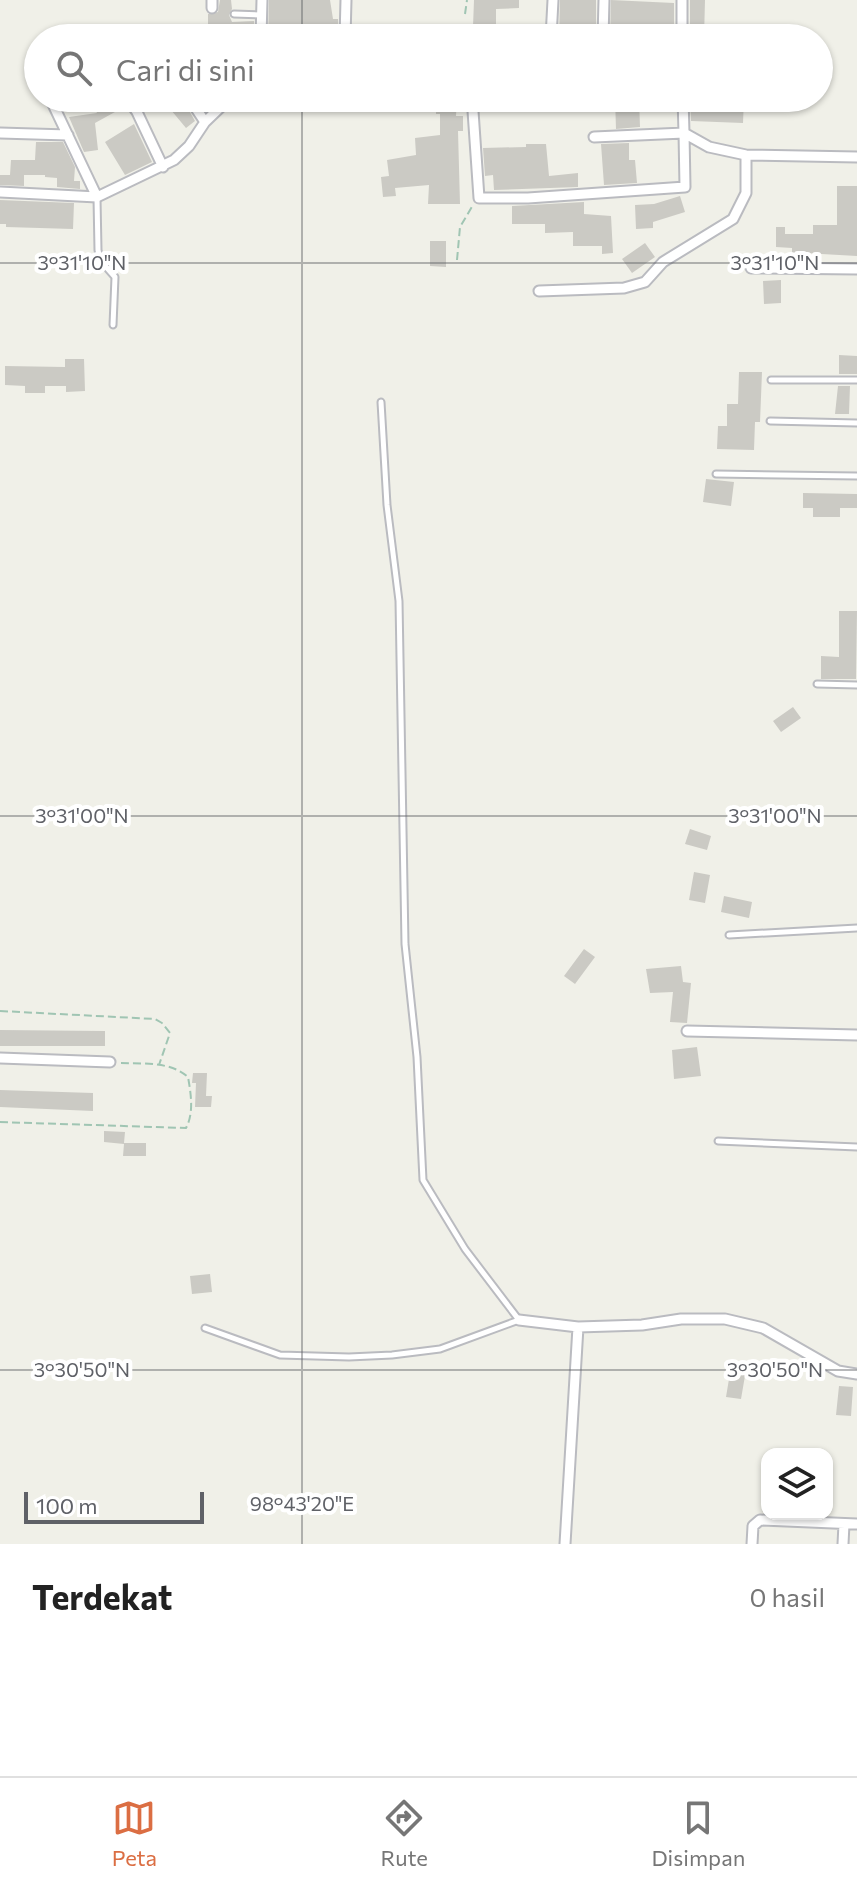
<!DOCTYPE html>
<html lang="id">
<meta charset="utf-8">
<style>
body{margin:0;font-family:Commissioner,sans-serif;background:#f2f2f2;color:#222}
.controls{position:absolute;right:24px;bottom:24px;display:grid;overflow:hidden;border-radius:16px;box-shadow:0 2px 6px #0004}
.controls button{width:72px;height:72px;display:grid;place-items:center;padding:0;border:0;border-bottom:2px solid #e0e0e0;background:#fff;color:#222;font:40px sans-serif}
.scale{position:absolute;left:24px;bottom:20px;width:180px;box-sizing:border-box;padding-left:8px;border:4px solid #5f6167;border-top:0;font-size:22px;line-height:28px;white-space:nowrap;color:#5f6167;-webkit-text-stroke:6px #fff;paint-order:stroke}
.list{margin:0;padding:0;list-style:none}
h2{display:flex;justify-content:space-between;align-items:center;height:104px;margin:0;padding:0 32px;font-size:34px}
h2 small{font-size:26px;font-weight:400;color:#767676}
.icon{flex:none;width:44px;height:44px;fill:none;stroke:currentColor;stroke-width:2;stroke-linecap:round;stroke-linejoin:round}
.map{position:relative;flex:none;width:857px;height:1544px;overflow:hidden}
.search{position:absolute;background:#fff;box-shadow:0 2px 6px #0004;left:24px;right:24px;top:24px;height:88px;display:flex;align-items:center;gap:20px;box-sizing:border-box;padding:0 28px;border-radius:44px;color:#767676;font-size:30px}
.sheet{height:232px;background:#fff}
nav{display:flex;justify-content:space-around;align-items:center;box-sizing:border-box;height:112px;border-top:2px solid #e0e0e0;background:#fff;font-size:22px;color:#767676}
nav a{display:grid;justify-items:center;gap:4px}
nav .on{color:#db6e43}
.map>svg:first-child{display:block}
</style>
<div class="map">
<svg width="857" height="1544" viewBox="0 0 857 1544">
<rect width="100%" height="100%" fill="#f0f0e8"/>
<!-- building -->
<path fill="#cbcac4" d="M 220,0 L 231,0 L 232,9 L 229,15 L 232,22 L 254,21 L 254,38 L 227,38 L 227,27 L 208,27 L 208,14 L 218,12 Z
M 269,0 L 330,0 L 333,19 L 338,19 L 338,34 L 322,35 L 322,38 L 268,38 Z
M 474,0 L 519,0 L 519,8 L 496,9 L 496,27 L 473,27 Z
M 560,0 L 596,0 L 596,38 L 559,38 Z
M 611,0 L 674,3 L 674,38 L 610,38 Z
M 690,0 L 705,0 L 704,38 L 690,38 Z
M 89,98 L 120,98 L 124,107 L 95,123 L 98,150 L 84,152 L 69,117 L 97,113 Z
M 161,98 L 182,98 L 195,121 L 186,128 Z
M 436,98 L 457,98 L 456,116 L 463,116 L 463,131 L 458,131 L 460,204 L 428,204 L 429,185 L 395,188 L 396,196 L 383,197 L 381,177 L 389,176 L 387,160 L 416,155 L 415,138 L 440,135 L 440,114 L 436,114 Z
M 615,98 L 639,98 L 640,127 L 616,129 Z
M 690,98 L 744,98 L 743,123 L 691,121 Z
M 134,124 L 152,162 L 125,175 L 105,142 Z
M 36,142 L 63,142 L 75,167 L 74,181 L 80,181 L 80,189 L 57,187 L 57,178 L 45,177 L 45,175 L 24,175 L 24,186 L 0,185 L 0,175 L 10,175 L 11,160 L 35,160 Z
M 629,143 L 629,160 L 635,160 L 637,183 L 604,185 L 601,144 Z
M 526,144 L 546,144 L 549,176 L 578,173 L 578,187 L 494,190 L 493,175 L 485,176 L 483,148 L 526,147 Z
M 837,186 L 857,186 L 857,256 L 804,253 L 804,258 L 792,258 L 792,248 L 776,247 L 776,227 L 785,227 L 785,234 L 813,234 L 813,225 L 837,225 Z
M 680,196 L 685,212 L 653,222 L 653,228 L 636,229 L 635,205 L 654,204 Z
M 0,200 L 74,203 L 73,229 L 6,227 L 6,224 L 0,224 Z
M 584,202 L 584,214 L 611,216 L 613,253 L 602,254 L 602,246 L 573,246 L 573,232 L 545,233 L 545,224 L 512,224 L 512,206 Z
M 430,241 L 446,241 L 446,267 L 430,266 Z
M 645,243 L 655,257 L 632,273 L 622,259 Z
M 781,280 L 781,303 L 764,304 L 763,281 Z
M 839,355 L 857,356 L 857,374 L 839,374 Z
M 65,359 L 84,359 L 85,391 L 66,392 L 66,386 L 45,386 L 45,393 L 25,393 L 25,386 L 5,385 L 5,366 L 65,367 Z
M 739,372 L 762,372 L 760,422 L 755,422 L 754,450 L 717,449 L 718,426 L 727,426 L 727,404 L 738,404 Z
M 838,386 L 850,386 L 849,414 L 835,414 Z
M 706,479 L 734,482 L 731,506 L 703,502 Z
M 803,493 L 857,494 L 857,508 L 840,508 L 840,517 L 813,517 L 813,508 L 803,508 Z
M 839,611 L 857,611 L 856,679 L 821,679 L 821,656 L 839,657 Z
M 793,707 L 801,718 L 781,732 L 773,721 Z
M 690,829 L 711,836 L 707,850 L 685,844 Z
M 694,872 L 710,875 L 705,903 L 689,900 Z
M 724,896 L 752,902 L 749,918 L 721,912 Z
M 584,949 L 595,957 L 575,984 L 564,976 Z
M 681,966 L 683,982 L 691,983 L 687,1023 L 670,1022 L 673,992 L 650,993 L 646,969 Z
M 0,1030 L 105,1031 L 105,1046 L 0,1046 Z
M 697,1047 L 701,1076 L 674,1079 L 672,1050 Z
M 193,1073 L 207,1073 L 206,1096 L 212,1096 L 211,1107 L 195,1107 L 196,1083 L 192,1083 Z
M 0,1090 L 93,1093 L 93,1111 L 0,1107 Z
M 104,1131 L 125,1132 L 124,1143 L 146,1143 L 146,1156 L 123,1156 L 124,1144 L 104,1142 Z
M 210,1274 L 212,1292 L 192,1294 L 190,1276 Z
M 731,1367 L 746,1370 L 741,1399 L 726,1397 Z
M 839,1386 L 853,1387 L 851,1416 L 836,1415 Z"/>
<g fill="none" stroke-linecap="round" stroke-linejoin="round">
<!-- service casing -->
<g stroke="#babbc0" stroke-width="9">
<path id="service" d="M 234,14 L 260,15
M 97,198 L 98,250 L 100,260 L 115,277 L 113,325
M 771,380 L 857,380
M 770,421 L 857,423
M 716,474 L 857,476
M 817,684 L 857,685
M 729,935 L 857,928
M 718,1141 L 857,1147
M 205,1328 L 280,1355 L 349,1357 L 392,1355 L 440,1349 L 519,1320 L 465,1249 L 423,1180 L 417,1057 L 405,944 L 399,601 L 387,505 L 381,402"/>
</g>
<!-- minor casing -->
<g stroke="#babbc0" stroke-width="13">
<path id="minor" d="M 212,8 L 212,0
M 261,38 L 262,0
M 345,38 L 346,0
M 551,38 L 553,0
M 603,38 L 604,0
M 682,38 L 682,0
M 35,66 L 38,72
M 50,98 L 97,197
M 127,98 L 137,112 L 163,167
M 189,98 L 205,122
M 683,98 L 684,133 L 709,147 L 746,155 L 857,157
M 473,111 L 479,198 L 528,198 L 685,187 L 684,133 L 594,137
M 0,133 L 68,135
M 0,192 L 97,197 L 174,160 L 189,146 L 205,122 L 230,98
M 751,268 L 857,269
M 539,291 L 624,288 L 645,282 L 663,262 L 733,219 L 746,193 L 746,155
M 687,1031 L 857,1035
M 0,1058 L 110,1062
M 519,1320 L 578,1327 L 642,1325 L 681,1319 L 725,1319 L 763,1328 L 838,1371 L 857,1374
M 565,1544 L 578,1327
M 752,1544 L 753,1526 L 760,1520 L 857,1524
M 843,1544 L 844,1524"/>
</g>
<!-- path -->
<path stroke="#a0c5b3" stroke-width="2" stroke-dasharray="8 4" stroke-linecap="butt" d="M 465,14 L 467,0
M 457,260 L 460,227 L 473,205
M 0,1011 L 155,1019 L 162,1023 L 170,1033 L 159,1065
M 0,1122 L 186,1128 C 194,1113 191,1094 188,1077 C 170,1061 143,1064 120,1063"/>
<!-- service -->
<use href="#service" stroke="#fff" stroke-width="5"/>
<!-- minor -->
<use href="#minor" stroke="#fff" stroke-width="9"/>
</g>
<!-- ticks -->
<path fill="none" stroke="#5f6167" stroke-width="2" stroke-opacity="0.45" d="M 302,0 L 302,38M 302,98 L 302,1544M 0,263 L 857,263M 0,816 L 857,816M 0,1370 L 857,1370"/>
<g font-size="20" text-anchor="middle" fill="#5f6167" stroke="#fff" stroke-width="8" stroke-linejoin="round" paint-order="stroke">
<text x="82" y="270">3°31'10"N</text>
<text x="775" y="270">3°31'10"N</text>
<text x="82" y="823">3°31'00"N</text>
<text x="775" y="823">3°31'00"N</text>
<text x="82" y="1377">3°30'50"N</text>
<text x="775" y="1377">3°30'50"N</text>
<text x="302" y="1511">98°43'20"E</text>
</g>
</svg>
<div class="controls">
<button><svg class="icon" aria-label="layers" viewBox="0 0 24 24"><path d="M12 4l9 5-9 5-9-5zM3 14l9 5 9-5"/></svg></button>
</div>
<div class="scale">100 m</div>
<div class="search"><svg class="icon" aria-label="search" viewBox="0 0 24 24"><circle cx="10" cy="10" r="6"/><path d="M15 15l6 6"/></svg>Cari di sini</div>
</div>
<section class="sheet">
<h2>Terdekat<small>0 hasil</small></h2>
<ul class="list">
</ul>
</section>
<nav>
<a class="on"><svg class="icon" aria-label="map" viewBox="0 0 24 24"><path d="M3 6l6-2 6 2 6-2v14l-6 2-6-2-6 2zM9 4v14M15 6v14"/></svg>Peta</a>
<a><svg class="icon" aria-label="directions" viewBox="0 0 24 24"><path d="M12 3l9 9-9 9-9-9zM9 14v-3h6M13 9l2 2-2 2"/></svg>Rute</a>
<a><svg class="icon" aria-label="saved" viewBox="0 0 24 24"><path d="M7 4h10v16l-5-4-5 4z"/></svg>Disimpan</a>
</nav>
